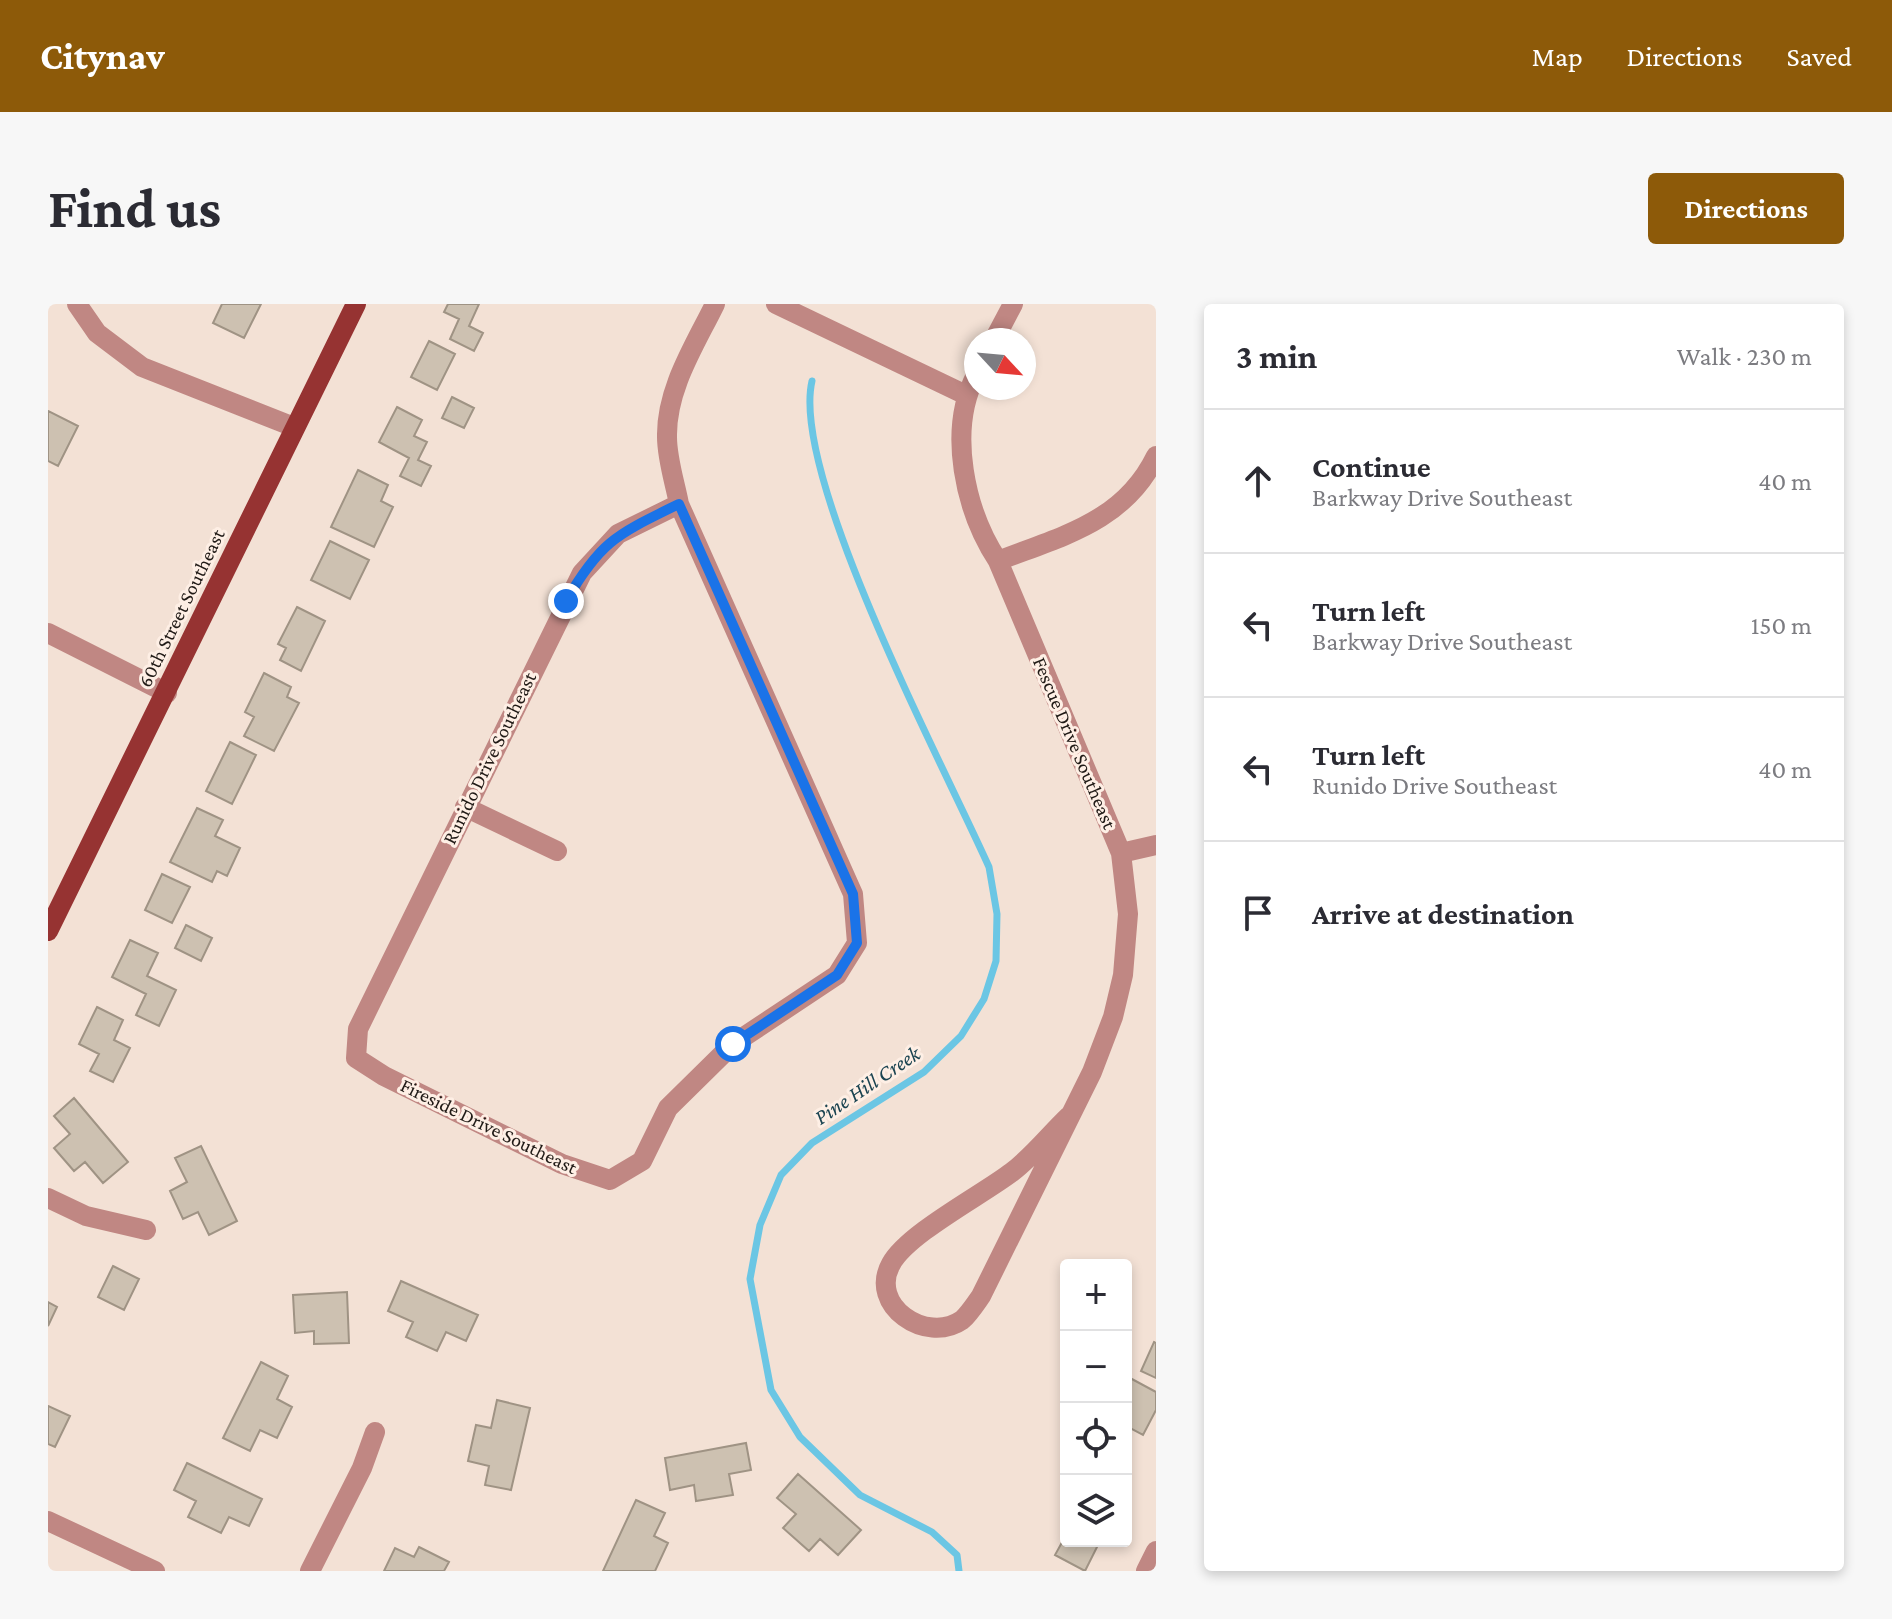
<!DOCTYPE html>
<meta charset="utf-8">
<style>
body{margin:0;font-family:"Crimson Pro",serif;background:#f7f7f7;color:#2b2b33}
.controls{position:absolute;right:24px;bottom:24px;display:grid;overflow:hidden;border-radius:8px;box-shadow:0 4px 12px #0003}
.controls button{width:72px;height:72px;display:grid;place-items:center;padding:0;border:0;border-bottom:2px solid #e1e1e2;background:#fff;color:#2b2b33;font:40px sans-serif}
.compass{position:absolute;left:916px;top:24px;width:72px;height:72px;border-radius:50%;background:#fff;box-shadow:0 4px 12px #0003;rotate:116deg}
.stop{position:absolute;width:24px;height:24px;margin:-18px;border:6px solid #1a73e8;border-radius:50%;background:#fff}
.stop.end{background:#1a73e8;border-color:#fff;box-shadow:0 2px 8px #0008}
.list{margin:0;padding:0;list-style:none}
h2{display:flex;justify-content:space-between;align-items:center;height:104px;margin:0;padding:0 32px;font-size:34px}
h2 small{font-size:26px;font-weight:400;color:#7c7c81}
.list li{display:grid;grid-template-columns:52px 1fr auto;gap:24px;align-items:center;box-sizing:border-box;height:144px;padding:0 32px;border-top:2px solid #e1e1e2}
.list b{display:block;font-size:30px;white-space:nowrap}
.list p{margin:0;font-size:26px;white-space:nowrap;color:#7c7c81}
.list em{font-size:26px;font-style:normal;color:#7c7c81}
.icon{flex:none;width:44px;height:44px;fill:none;stroke:currentColor;stroke-width:2;stroke-linecap:round;stroke-linejoin:round}
.map{position:relative;flex:none;width:1108px;height:1267px;overflow:hidden;border-radius:8px}
header{display:flex;align-items:center;gap:48px;box-sizing:border-box;height:112px;padding:0 40px;background:#8d5a09;color:#fff}
header strong{font-size:38px}
nav{display:flex;gap:44px;margin-inline-start:auto;font-size:28px}
.intro{display:flex;align-items:center;justify-content:space-between;box-sizing:border-box;height:192px;padding:0 48px}
h1{margin:0;font-size:56px}
.button{padding:20px 36px;border-radius:8px;background:#8d5a09;color:#fff;font-size:28px;font-weight:700}
main{display:flex;gap:48px;padding:0 48px}
aside{flex:1;background:#fff;border-radius:8px;box-shadow:0 4px 12px #0003}
.map>svg:first-child{display:block}
</style>
<header>
<strong>Citynav</strong>
<nav><a>Map</a><a>Directions</a><a>Saved</a></nav>
</header>
<div class="intro"><h1>Find us</h1><a class="button">Directions</a></div>
<main>
<div class="map">
<svg width="1108" height="1267" viewBox="0 0 1108 1267">
<rect width="100%" height="100%" fill="#f3e1d5"/>
<g fill="none" stroke-linecap="round" stroke-linejoin="round">
<!-- stream -->
<path stroke="#6bc6e4" stroke-width="7" d="M 764,77 C 742,172 897,464 941,563 L 949,610 L 948,657 L 936,695 L 913,732 L 876,768 L 764,839 L 733,871 L 712,921 L 702,975 L 723,1086 L 752,1133 L 812,1191 L 884,1228 L 909,1251 L 911,1267"/>
</g>
<!-- building -->
<path fill="#cdc1b1" stroke="#9f9384" stroke-width="2" d="M 174,0 L 213,0 L 196,34 L 165,19 Z
M 400,0 L 431,0 L 421,22 L 435,29 L 426,47 L 402,35 L 411,15 L 396,8 Z
M 381,37 L 407,50 L 389,86 L 363,73 Z
M 404,93 L 426,104 L 416,124 L 394,114 Z
M 349,103 L 374,116 L 366,132 L 379,138 L 370,156 L 383,162 L 373,182 L 352,172 L 361,154 L 331,138 Z
M 0,107 L 30,122 L 10,162 L 0,157 Z
M 310,166 L 340,181 L 333,197 L 345,203 L 326,243 L 283,223 Z
M 282,237 L 321,256 L 302,295 L 263,276 Z
M 249,303 L 277,317 L 253,367 L 232,356 L 238,344 L 230,340 Z
M 216,369 L 243,383 L 239,393 L 251,399 L 226,447 L 196,432 L 206,413 L 197,408 Z
M 182,438 L 208,451 L 184,500 L 158,487 Z
M 149,504 L 175,516 L 167,532 L 192,544 L 179,572 L 169,567 L 164,578 L 122,558 Z
M 114,570 L 142,583 L 124,619 L 97,606 Z
M 138,621 L 164,634 L 153,657 L 127,644 Z
M 82,636 L 110,649 L 99,672 L 128,686 L 111,722 L 88,711 L 98,690 L 64,673 Z
M 49,703 L 75,716 L 66,736 L 82,744 L 65,778 L 42,767 L 51,750 L 31,740 Z
M 26,794 L 80,858 L 55,879 L 37,858 L 26,867 L 6,844 L 22,830 L 6,812 Z
M 153,842 L 189,917 L 161,931 L 150,908 L 135,915 L 122,887 L 139,878 L 127,854 Z
M 65,962 L 91,975 L 76,1006 L 50,993 Z
M 353,977 L 430,1011 L 418,1037 L 398,1028 L 389,1047 L 358,1033 L 365,1018 L 340,1007 Z
M 299,988 L 301,1039 L 266,1040 L 266,1027 L 247,1029 L 245,991 Z
M 0,998 L 9,1003 L 0,1022 Z
M 1106,1038 L 1108,1039 L 1108,1074 L 1093,1067 Z
M 213,1058 L 240,1072 L 229,1095 L 244,1103 L 229,1134 L 212,1126 L 202,1147 L 175,1134 Z
M 1082,1074 L 1108,1088 L 1108,1106 L 1095,1131 L 1078,1122 L 1078,1081 Z
M 449,1096 L 482,1104 L 463,1186 L 437,1181 L 441,1162 L 420,1157 L 428,1121 L 443,1124 Z
M 0,1102 L 22,1112 L 7,1143 L 0,1140 Z
M 698,1139 L 703,1166 L 681,1170 L 685,1191 L 648,1197 L 646,1181 L 622,1186 L 617,1154 Z
M 139,1159 L 214,1195 L 201,1222 L 181,1213 L 173,1229 L 140,1213 L 148,1197 L 126,1186 Z
M 750,1170 L 813,1226 L 790,1251 L 772,1235 L 761,1247 L 735,1224 L 748,1210 L 729,1194 Z
M 588,1196 L 617,1209 L 606,1232 L 620,1239 L 607,1267 L 555,1267 Z
M 1018,1231 L 1018,1237 L 1052,1237 L 1037,1267 L 1007,1251 Z
M 371,1243 L 401,1258 L 396,1267 L 336,1267 L 347,1244 L 366,1253 Z"/>
<g fill="none" stroke-linecap="round" stroke-linejoin="round">
<!-- minor -->
<path stroke="#c08783" stroke-width="20" d="M 29,0 L 49,29 L 94,63 L 246,123
M 728,0 L 918,91
M 946,36 L 965,0
M 928,71 C 899,127 917,207 950,257 L 1073,549 L 1080,610 L 1075,671 L 1065,713 L 1044,768 L 933,992 C 928,999 921,1010 914,1016 C 878,1041 820,1001 843,960 C 859,930 934,891 964,868 C 985,852 1002,830 1021,812
M 631,200 L 570,230 L 534,269 L 310,725 L 308,754 L 336,772 L 514,860 L 562,876 L 594,857 L 620,804 L 685,740 L 789,671 L 809,639 L 805,590 L 631,200 C 627,179 619,155 619,133 C 618,85 647,41 667,0
M 950,257 C 1014,232 1076,218 1108,152
M 0,329 L 119,389
M 417,503 L 509,547
M 1073,549 L 1108,541
M 0,894 L 38,912 L 98,926
M 0,1217 L 107,1267
M 262,1267 L 314,1164 L 327,1128
M 1098,1267 L 1108,1247"/>
<!-- major -->
<path stroke="#963332" stroke-width="20" d="M 0,627 L 308,0"/>
</g>
<g fill="none" stroke-linecap="round" stroke-linejoin="round">
<!-- route -->
<path stroke="#1a73e8" stroke-width="10" d="M 518,297 C 553,236 570,230 631,200 L 805,590 L 809,639 L 789,671 L 685,740"/>
</g>
<g text-anchor="middle" dominant-baseline="central" stroke-width="6" stroke-linejoin="round" paint-order="stroke">
<!-- street labels -->
<g font-size="20" fill="#201a16" stroke="#feefe5">
<text transform="translate(133 304) rotate(-64)">60th Street Southeast</text>
<text transform="translate(1027 439) rotate(67)">Fescue Drive Southeast</text>
<text transform="translate(441 454) rotate(-64)">Runido Drive Southeast</text>
<text transform="translate(441 822) rotate(26)">Fireside Drive Southeast</text>
</g>
<!-- water labels -->
<g font-size="22" font-style="italic" fill="#1b4451" stroke="#feefe5">
<text transform="translate(819 781) rotate(-34)">Pine Hill Creek</text>
</g>
</g>
</svg>
<div class="controls">
<button>+</button>
<button>−</button>
<button><svg class="icon" aria-label="locate" viewBox="0 0 24 24"><circle cx="12" cy="12" r="6"/><path d="M12 2v4M12 18v4M2 12h4M18 12h4"/></svg></button>
<button><svg class="icon" aria-label="layers" viewBox="0 0 24 24"><path d="M12 4l9 5-9 5-9-5zM3 14l9 5 9-5"/></svg></button>
</div>
<svg class="compass" viewBox="-18 -18 36 36"><path d="M0-13l5 13h-10z" fill="#e53935"/><path d="M0 13l5-13h-10z" fill="#7c7c81"/></svg>
<div class="stop" style="left:685px;top:740px"></div>
<div class="stop end" style="left:518px;top:297px"></div>
</div>
<aside>
<h2>3 min<small>Walk · 230 m</small></h2>
<ul class="list">
<li><svg class="icon" aria-label="ahead" viewBox="0 0 24 24"><path d="M12 20V5M6 11l6-6 6 6"/></svg><div><b>Continue</b><p>Barkway Drive Southeast</p></div><em>40 m</em></li>
<li><svg class="icon" aria-label="left" viewBox="0 0 24 24"><path d="M17 20v-9H6M10 6l-5 5 5 5"/></svg><div><b>Turn left</b><p>Barkway Drive Southeast</p></div><em>150 m</em></li>
<li><svg class="icon" aria-label="left" viewBox="0 0 24 24"><path d="M17 20v-9H6M10 6l-5 5 5 5"/></svg><div><b>Turn left</b><p>Runido Drive Southeast</p></div><em>40 m</em></li>
<li><svg class="icon" aria-label="arrive" viewBox="0 0 24 24"><path d="M6 21V4h12l-3 4 3 4H6"/></svg><div><b>Arrive at destination</b></div></li>
</ul>
</aside>
</main>
